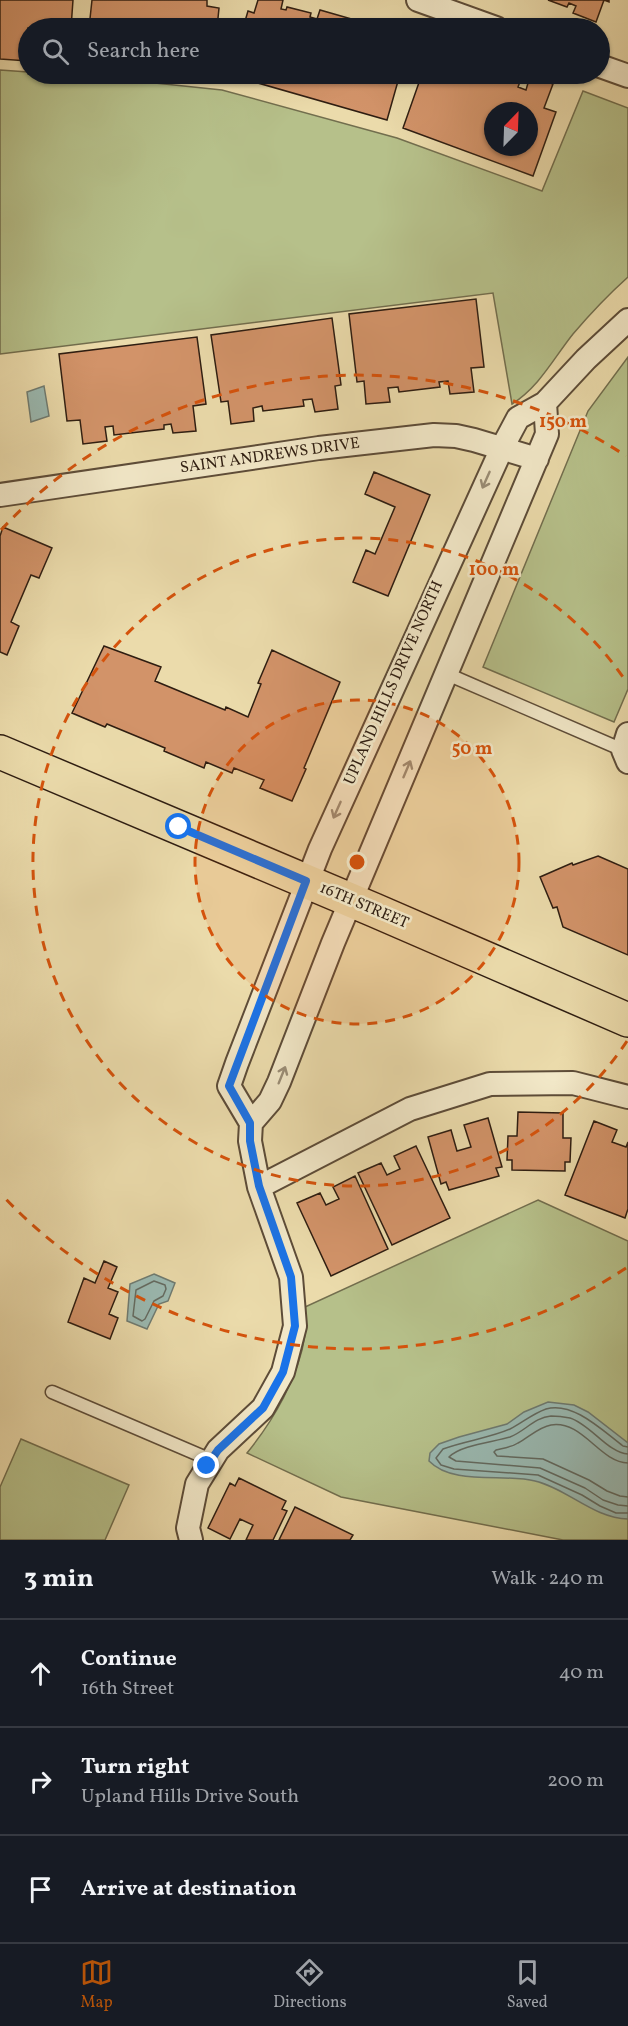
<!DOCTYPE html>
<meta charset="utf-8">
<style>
body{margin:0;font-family:Vollkorn,serif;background:#242831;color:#f1f3f6}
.compass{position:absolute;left:484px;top:102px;width:54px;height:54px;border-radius:50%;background:#171b24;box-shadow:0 2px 4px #0004;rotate:23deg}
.stop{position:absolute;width:18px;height:18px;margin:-14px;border:4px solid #1a73e8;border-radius:50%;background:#fff}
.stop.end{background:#1a73e8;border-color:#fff;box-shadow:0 2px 6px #0008}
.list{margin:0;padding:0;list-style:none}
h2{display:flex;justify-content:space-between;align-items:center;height:78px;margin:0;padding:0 24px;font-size:26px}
h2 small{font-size:20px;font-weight:400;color:#9ea1a6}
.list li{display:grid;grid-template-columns:39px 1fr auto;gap:18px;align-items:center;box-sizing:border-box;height:108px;padding:0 24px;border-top:2px solid #363941}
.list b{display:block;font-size:22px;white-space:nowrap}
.list p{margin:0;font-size:20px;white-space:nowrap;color:#9ea1a6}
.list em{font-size:20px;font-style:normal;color:#9ea1a6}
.icon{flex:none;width:33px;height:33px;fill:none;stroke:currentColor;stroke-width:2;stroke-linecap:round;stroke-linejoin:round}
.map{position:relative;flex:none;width:628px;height:1540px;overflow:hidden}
.search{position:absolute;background:#171b24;box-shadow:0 2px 4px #0004;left:18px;right:18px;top:18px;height:66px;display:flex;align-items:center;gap:15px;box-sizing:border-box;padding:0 21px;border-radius:33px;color:#9ea1a6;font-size:22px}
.sheet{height:402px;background:#171b24}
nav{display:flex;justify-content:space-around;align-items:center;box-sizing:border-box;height:84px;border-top:2px solid #363941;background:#171b24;font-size:16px;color:#9ea1a6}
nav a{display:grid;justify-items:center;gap:3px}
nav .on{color:#b45309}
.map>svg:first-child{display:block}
</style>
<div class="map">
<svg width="628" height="1540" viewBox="0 0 628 1540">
<rect width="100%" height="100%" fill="#ebdbab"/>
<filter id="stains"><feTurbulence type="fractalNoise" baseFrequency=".00333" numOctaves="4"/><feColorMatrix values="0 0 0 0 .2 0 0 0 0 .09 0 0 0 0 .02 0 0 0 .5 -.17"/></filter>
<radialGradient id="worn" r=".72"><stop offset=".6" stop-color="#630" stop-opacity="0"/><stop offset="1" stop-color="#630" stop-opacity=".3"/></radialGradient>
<!-- green -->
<path fill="#b6c08a" stroke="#726e4e" stroke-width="1.5" d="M 0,70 L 28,72 L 28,74 L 78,75 L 222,90 L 397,138 L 542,191 L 583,91 L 628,108 L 628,277 C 609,294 590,314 573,334 C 553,359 540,386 512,404 L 493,293 L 0,354 Z
M 628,357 L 628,689 L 614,722 L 483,667 L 588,411 Z
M 538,1200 L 628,1241 L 628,1540 L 563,1540 L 341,1497 L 247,1453 C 273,1421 299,1377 305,1335 C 306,1326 305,1316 305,1307 Z
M 21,1439 L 129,1485 L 105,1540 L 0,1540 L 0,1487 Z"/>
<!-- water -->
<path fill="#9ab9b1" stroke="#6f7b71" stroke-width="1.5" d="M 44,386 L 49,416 L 31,422 L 27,392 Z
M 154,1274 L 175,1283 L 168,1301 L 159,1304 L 147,1329 L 127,1321 L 130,1284 Z
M 548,1402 L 574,1405 L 588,1412 L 628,1443 L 628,1519 C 593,1518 568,1489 535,1481 C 504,1473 453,1486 429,1461 L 430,1453 L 439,1444 L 459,1437 L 507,1424 L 524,1412 Z"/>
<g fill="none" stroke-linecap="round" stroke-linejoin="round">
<!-- shore -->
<path stroke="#646b61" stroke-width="1.5" d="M 154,1281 L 165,1285 L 166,1289 L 163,1296 L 154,1301 L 145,1319 L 142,1321 L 133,1316 L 136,1290 Z
M 628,1447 L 623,1446 C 603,1431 573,1401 546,1409 C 532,1414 522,1423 510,1429 C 490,1438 464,1441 443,1449 L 436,1458 L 441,1465 L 454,1469 L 538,1475 L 582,1495 L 600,1506 L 616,1513 L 628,1513
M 628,1454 C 608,1453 590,1424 570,1418 C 565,1417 556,1416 551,1416 C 535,1417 524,1432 510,1437 C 494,1442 460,1445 449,1457 L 456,1461 L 540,1468 L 585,1488 L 603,1500 L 618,1505 L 628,1506
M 628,1463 C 599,1462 583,1420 551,1425 C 539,1427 529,1437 518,1443 C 512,1447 504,1448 496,1450 L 494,1452 L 497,1456 L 543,1459 L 589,1480 L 607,1491 L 620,1496 L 628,1497"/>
</g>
<!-- building -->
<path fill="#d29369" stroke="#2e1d11" stroke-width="1.5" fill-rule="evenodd" d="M 0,0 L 73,0 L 71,28 L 28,28 L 28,61 L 0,59 Z
M 92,0 L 207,0 L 207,6 L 219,8 L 217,28 L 89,28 Z
M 258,0 L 283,0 L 281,9 L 286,10 L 287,7 L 311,13 L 310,17 L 317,19 L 320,10 L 369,24 L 368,28 L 243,28 L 248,11 L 254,13 Z
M 548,0 L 609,0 L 609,2 L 604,0 L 596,22 L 573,13 L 576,6 L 569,3 L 567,7 Z
M 378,22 L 401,28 L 376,28 Z
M 230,74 L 400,74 L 387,120 L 230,75 Z
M 422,74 L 507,74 L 521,79 L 518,87 L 526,90 L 530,76 L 553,84 L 544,108 L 556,112 L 533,176 L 403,128 ZM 493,111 L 529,111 L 529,147 L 493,147 Z
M 476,299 L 484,367 L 471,368 L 474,392 L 450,394 L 448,381 L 439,382 L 440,387 L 399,392 L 398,387 L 388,388 L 390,402 L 366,404 L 364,381 L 357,382 L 349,314 Z
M 332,318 L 341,385 L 335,386 L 338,409 L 315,412 L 312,399 L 303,400 L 304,406 L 263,411 L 262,406 L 253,408 L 254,421 L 231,424 L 228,401 L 221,402 L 211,335 Z
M 197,337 L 206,404 L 193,406 L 196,431 L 173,433 L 171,424 L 164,425 L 164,429 L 114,435 L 113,426 L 105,427 L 107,441 L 83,444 L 80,420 L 67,421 L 59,354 Z
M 374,472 L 430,495 L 388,596 L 353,582 L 366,550 L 375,554 L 395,507 L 365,494 Z
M 3,527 L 52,548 L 39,578 L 31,575 L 11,622 L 19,626 L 7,655 L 0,652 L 0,536 Z
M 104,646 L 161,667 L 155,681 L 225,710 L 226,707 L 248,717 L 261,684 L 258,683 L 272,650 L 340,682 L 304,768 L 306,769 L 292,801 L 260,788 L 264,780 L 234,768 L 232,773 L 206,762 L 204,768 L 164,751 L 165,748 L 107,724 L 105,727 L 72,713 Z
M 598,856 L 628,869 L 628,955 L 563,927 L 557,907 L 553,908 L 540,877 L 572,863 L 573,865 Z
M 518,1112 L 563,1113 L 563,1138 L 571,1138 L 570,1162 L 565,1162 L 565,1171 L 512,1170 L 512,1160 L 507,1160 L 508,1136 L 517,1136 Z
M 488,1118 L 502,1167 L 496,1168 L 499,1176 L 449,1190 L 446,1182 L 441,1184 L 428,1137 L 451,1130 L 457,1151 L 471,1147 L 464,1125 Z
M 594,1121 L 617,1130 L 612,1142 L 626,1147 L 628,1142 L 628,1209 L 625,1218 L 565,1195 Z
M 416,1146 L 450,1218 L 392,1245 L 358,1173 L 381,1163 L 387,1175 L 400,1169 L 394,1156 Z
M 355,1176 L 388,1249 L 331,1276 L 297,1203 L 320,1193 L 326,1205 L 339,1199 L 333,1187 Z
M 104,1261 L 117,1267 L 108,1288 L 118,1292 L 109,1314 L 118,1318 L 110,1339 L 68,1322 L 84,1278 L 95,1283 Z
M 239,1478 L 286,1501 L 282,1509 L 287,1511 L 273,1540 L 246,1540 L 253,1525 L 240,1519 L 230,1539 L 208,1528 L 230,1483 L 235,1486 Z
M 295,1507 L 353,1535 L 350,1540 L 279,1540 Z"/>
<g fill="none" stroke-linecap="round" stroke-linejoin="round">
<!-- lane casing -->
<g stroke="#5d4c38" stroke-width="15">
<path id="lane" d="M 447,674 L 623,750
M 52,1392 L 211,1460"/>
</g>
<!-- street casing -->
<g stroke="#5d4c38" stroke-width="26">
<path id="street" d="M 418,0 L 496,28
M 600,66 L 628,76
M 0,495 L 319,448 L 434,435 L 456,436 L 474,440 L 537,459
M 628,734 L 623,750 L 628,762
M 251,1123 L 270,1101 L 279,1082 L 333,943 L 547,434 L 545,403
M 259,1187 L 410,1109 L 490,1084 L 573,1083 L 628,1097
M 191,1540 L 188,1528 L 197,1484 L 218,1450 L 263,1408 L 283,1372 L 295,1326 L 291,1277 L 259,1187 L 250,1141 L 251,1123 L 229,1086 L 237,1063 L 320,849 L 502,448 L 518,418 L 545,403 L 586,359 L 628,320"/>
</g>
<!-- primary casing -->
<g stroke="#2e1d11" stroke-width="36">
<path id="primary" d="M 0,752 L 374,910 L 628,1020"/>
</g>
<!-- lane -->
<use href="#lane" stroke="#f2e8c8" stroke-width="12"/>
<!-- street -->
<use href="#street" stroke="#f2e8c8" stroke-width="22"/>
<!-- primary -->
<use href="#primary" stroke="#ebdbab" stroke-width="33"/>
</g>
<!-- one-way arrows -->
<defs><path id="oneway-shaft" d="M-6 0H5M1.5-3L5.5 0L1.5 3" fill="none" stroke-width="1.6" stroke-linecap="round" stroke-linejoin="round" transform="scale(1.5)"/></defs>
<g stroke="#9a8d76">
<use href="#oneway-shaft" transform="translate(486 480) rotate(114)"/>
<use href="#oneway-shaft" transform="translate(407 769) rotate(-67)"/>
<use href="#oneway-shaft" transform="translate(337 810) rotate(114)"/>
<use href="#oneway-shaft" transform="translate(282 1075) rotate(-68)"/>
</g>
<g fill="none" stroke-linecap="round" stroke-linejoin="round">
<!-- route -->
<path stroke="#1a73e8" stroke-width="8" d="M 179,827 L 306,881 L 229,1086 L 250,1123 L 250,1141 L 259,1186 L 291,1277 L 295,1326 L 283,1372 L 263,1408 L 218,1450 L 207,1466"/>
</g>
<!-- distance rings -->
<circle cx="357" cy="862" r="162" fill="#d5530c" fill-opacity=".12"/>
<g fill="none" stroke="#d5530c" stroke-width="3" stroke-dasharray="10 8">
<circle cx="357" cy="862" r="162"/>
<path d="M627 1041A324 324 0 1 1 627 683"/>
<path d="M626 1268A487 487 0 0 1 1 1194M1 530A487 487 0 0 1 626 456"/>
</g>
<g text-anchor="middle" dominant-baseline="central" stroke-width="5" stroke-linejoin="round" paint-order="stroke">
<!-- street labels -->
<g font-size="16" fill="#2e1d11" stroke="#f2e8c8">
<text transform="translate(270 456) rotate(-8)">SAINT ANDREWS DRIVE</text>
<text transform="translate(394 683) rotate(-66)">UPLAND HILLS DRIVE NORTH</text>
<text transform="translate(364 906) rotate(23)">16TH STREET</text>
</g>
</g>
<circle cx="357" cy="862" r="9" fill="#d5530c" stroke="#f2e8c8" stroke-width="3"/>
<g font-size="18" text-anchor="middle" font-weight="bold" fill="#d5530c" stroke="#f2e8c8" stroke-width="5" stroke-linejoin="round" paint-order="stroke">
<text x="563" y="427">150 m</text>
<text x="494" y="575">100 m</text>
<text x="472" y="754">50 m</text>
</g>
<rect width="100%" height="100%" filter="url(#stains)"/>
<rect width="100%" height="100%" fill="url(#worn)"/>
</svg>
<svg class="compass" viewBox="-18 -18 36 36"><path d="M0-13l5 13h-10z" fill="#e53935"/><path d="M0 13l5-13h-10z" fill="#9ea1a6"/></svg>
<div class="stop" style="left:179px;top:827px"></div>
<div class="stop end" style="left:207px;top:1466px"></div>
<div class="search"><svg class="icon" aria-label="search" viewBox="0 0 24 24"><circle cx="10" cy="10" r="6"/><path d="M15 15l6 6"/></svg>Search here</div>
</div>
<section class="sheet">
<h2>3 min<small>Walk · 240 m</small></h2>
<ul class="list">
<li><svg class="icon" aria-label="ahead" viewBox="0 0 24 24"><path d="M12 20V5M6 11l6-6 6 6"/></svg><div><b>Continue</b><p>16th Street</p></div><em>40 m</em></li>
<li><svg class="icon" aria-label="right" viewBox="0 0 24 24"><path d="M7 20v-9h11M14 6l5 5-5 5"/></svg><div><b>Turn right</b><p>Upland Hills Drive South</p></div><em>200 m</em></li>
<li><svg class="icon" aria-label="arrive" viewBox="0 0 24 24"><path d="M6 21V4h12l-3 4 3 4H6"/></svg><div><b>Arrive at destination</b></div></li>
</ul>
</section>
<nav>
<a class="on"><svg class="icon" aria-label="map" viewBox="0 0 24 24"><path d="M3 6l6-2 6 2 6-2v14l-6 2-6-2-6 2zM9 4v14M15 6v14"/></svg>Map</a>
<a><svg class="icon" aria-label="directions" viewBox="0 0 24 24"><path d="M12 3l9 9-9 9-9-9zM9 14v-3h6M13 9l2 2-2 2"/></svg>Directions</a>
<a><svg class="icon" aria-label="saved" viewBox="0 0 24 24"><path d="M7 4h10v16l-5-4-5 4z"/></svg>Saved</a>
</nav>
